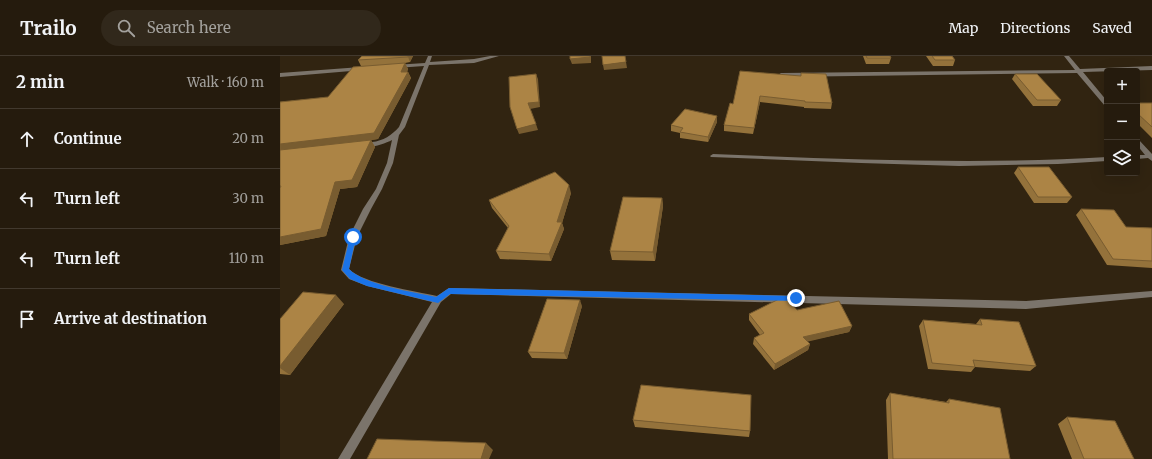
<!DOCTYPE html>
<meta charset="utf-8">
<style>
body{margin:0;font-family:Merriweather,serif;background:#31281b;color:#f1f3f6}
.controls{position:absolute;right:12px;top:12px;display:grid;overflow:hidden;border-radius:4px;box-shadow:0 4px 16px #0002}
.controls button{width:36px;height:36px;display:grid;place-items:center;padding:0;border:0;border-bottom:1px solid #42392e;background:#251b0d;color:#f1f3f6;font:20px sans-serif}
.stop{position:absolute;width:12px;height:12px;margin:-9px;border:3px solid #1a73e8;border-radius:50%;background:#fff}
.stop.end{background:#1a73e8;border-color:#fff;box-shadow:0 1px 4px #0008}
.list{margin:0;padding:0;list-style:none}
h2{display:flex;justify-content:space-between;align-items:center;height:52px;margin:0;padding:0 16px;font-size:17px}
h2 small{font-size:13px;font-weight:400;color:#a3a19d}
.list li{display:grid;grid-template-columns:26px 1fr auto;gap:12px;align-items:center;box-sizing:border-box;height:60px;padding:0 16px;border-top:1px solid #42392e}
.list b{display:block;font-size:15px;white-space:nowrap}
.list em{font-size:13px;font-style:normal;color:#a3a19d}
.icon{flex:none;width:22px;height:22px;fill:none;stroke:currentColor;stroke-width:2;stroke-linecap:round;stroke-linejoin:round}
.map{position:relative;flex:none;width:872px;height:403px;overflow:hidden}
header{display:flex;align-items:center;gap:24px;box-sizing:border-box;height:56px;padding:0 20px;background:#251b0d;border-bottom:1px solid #42392e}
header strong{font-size:19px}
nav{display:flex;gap:22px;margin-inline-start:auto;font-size:14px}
.search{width:280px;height:36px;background:#31281b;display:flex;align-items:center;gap:10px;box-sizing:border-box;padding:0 14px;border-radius:22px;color:#a3a19d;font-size:15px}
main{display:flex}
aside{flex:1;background:#251b0d}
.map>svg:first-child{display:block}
</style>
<header>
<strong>Trailo</strong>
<div class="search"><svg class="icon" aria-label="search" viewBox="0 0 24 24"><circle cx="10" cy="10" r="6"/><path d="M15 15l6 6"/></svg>Search here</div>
<nav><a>Map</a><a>Directions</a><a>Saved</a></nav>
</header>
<main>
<aside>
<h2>2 min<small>Walk · 160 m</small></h2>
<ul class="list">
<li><svg class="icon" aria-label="ahead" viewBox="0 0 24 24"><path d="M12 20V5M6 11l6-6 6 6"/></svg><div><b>Continue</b></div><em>20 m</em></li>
<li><svg class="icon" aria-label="left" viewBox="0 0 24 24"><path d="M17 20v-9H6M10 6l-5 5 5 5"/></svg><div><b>Turn left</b></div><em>30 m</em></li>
<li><svg class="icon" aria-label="left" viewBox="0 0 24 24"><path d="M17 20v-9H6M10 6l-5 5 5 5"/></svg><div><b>Turn left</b></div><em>110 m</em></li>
<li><svg class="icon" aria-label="arrive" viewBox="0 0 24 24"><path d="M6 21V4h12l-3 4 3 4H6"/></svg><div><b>Arrive at destination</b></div></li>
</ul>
</aside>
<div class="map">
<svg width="872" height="403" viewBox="0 0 872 403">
<rect width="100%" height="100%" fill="#312411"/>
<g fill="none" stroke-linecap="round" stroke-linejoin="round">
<!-- street -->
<path fill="#7b746b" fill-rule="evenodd" d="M 148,0 L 152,0 L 150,6 L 194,3 L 210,0 L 219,0 L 194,7 L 149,9 L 125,71 L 119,79 L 113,107 L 102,133 L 91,153 L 77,181 L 69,213 C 84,228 135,235 157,240 L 169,232 L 746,245 L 872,235 L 872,241 L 746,253 L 171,238 L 161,246 L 70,403 L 58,403 L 152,246 L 87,230 L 69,223 L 61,214 L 69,181 L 83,153 L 96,133 L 107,107 L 112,84 C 104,88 88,94 80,89 C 83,87 87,87 92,86 C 103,85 112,79 119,71 L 144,10 L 116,12 L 113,10 L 114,9 L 145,7 Z
M 784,0 L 789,0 L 800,13 L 872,10 L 872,14 L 803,16 L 827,45 L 827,51 L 825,50 L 797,17 L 501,21 L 498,19 L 501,17 L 795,14 Z
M 81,11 L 83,12 L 83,14 L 0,21 L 0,17 Z
M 857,83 L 859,84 L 872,98 L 872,105 L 868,102 L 857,103 L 857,99 L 865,99 L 857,89 Z
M 433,98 C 564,103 696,109 827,101 L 827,105 L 778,108 L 679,110 L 581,107 L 431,101 L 430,100 Z"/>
</g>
<!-- wall -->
<path fill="#94723b" d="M 82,0 L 133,0 L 130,6 L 125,7 L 128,13 L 127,16 L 128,16 L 131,22 L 98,83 L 91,84 L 95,91 L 77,131 L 60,133 L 46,180 L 0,189 L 0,46 L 48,41 L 81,10 L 78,4 Z
M 583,0 L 610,0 L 611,2 L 609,8 L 586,8 Z
M 646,0 L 672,0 L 675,4 L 673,10 L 653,10 Z
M 521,17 L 552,47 L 551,53 L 524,52 L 524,51 L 480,46 L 473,78 L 444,75 L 444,69 L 453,48 L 521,20 Z
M 735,18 L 781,44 L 777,50 L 753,50 L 732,23 Z
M 857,47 L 872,47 L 872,82 L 857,67 Z
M 437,66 L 428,86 L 400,82 L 400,77 L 391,75 L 391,69 Z
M 738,111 L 792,141 L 787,147 L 754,147 L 734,117 Z
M 291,137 L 282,167 L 284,173 L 271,205 L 220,203 L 216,195 L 228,172 L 212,152 L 209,144 Z
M 382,142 L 383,150 L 375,205 L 332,204 L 330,195 Z
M 801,153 L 846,171 L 872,172 L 872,213 L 872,212 L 827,209 L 796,159 Z
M 64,248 L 10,319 L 0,318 L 0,263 Z
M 302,250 L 287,303 L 252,302 L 248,296 Z
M 517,254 L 572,270 L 569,276 L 527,285 L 530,288 L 528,294 L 494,314 L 473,288 L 474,282 L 480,279 L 469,264 L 469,258 Z
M 700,263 L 756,310 L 750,315 L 695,311 L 691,316 L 648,313 L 639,270 L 643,264 L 696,268 Z
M 610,337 L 666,346 L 669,343 L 730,403 L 608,403 L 606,344 Z
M 787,361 L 854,403 L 792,403 L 778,368 Z
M 353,364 L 470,375 L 469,381 L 355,371 Z"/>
<!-- shaded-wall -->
<path fill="#785c30" d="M 128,0 L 133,0 L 130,6 L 128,1 Z
M 311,0 L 311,7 L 292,8 L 290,3 Z
M 346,6 L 347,12 L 324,14 L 323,9 Z
M 125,7 L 128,13 L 124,22 L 121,16 Z
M 128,16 L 131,22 L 98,83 L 91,84 L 95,91 L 77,131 L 60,133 L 46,180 L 0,189 L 0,181 L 41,173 L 0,95 L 0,88 Z
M 256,18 L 258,23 L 260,51 L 250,53 L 248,47 Z
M 480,40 L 480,46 L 473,78 L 474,72 Z
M 437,60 L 437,66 L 428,86 L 428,81 Z
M 256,68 L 258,74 L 239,78 L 237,73 Z
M 289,129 L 291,137 L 282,167 L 284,173 L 271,205 L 269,198 L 277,166 Z
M 382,142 L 383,150 L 375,205 L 373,196 Z
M 56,239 L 64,248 L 10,319 L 0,312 L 0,310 Z
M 300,244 L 302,250 L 287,303 L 284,297 Z
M 572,270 L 569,276 L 522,287 L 523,281 Z
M 530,288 L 528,294 L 494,314 L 495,308 Z
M 206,387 L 213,394 L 209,403 L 201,403 Z"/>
<!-- building -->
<path fill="#ac8445" stroke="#785c30" d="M 82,0 L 128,0 L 128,1 L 78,4 Z
M 290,0 L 310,0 L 310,1 L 290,3 Z
M 322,0 L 345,0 L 346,6 L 323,9 Z
M 586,0 L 610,0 L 611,2 L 587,2 Z
M 652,0 L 672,0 L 675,4 L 655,4 Z
M 125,7 L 121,16 L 128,16 L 94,77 L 0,88 L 0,46 L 48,41 L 73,11 Z
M 460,15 L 521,20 L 521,17 L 546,18 L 552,47 L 525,46 L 525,45 L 480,40 L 474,72 L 444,69 L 450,47 L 453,48 Z
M 256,18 L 259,46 L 248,47 L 256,68 L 237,73 L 230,51 L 229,21 Z
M 735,18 L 757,18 L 781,44 L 757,44 Z
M 857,47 L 872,47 L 872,71 L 857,57 Z
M 405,53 L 437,60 L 428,81 L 400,76 L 403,72 L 391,69 Z
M 91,84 L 72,124 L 55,126 L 41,173 L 0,181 L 0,132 L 1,130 L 0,130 L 0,94 Z
M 738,111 L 769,111 L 792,141 L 758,141 Z
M 275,116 L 289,129 L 277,166 L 282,166 L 269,198 L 216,195 L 229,170 L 209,144 Z
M 343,141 L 382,142 L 373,196 L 330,195 Z
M 801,153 L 834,154 L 846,171 L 872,172 L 872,205 L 833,203 Z
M 23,236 L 56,239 L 0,310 L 0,263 Z
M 501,242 L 507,242 L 517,254 L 559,245 L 572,270 L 523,281 L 530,288 L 495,308 L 474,282 L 484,277 L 469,258 Z
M 267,243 L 300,244 L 284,297 L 248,296 Z
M 700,263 L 739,266 L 756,310 L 693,304 L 695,311 L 652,307 L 643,264 L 702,269 Z
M 361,329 L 471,339 L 470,375 L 353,364 Z
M 610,337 L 669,347 L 669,343 L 720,352 L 730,403 L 613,403 Z
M 787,361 L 835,365 L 854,403 L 804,403 Z
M 97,383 L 206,387 L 201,403 L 87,403 Z"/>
<!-- route -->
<path fill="#1a73e8" d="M 73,179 L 76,181 L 69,213 C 84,229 134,236 156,241 L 169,232 L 516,240 L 520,242 L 516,245 L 170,238 L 158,247 L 87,230 L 70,223 L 62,214 L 70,181 Z"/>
</svg>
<div class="controls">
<button>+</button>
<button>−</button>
<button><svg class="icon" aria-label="layers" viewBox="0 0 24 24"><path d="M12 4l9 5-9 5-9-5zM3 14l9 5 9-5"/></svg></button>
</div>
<div class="stop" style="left:73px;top:181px"></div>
<div class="stop end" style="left:516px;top:242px"></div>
</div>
</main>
